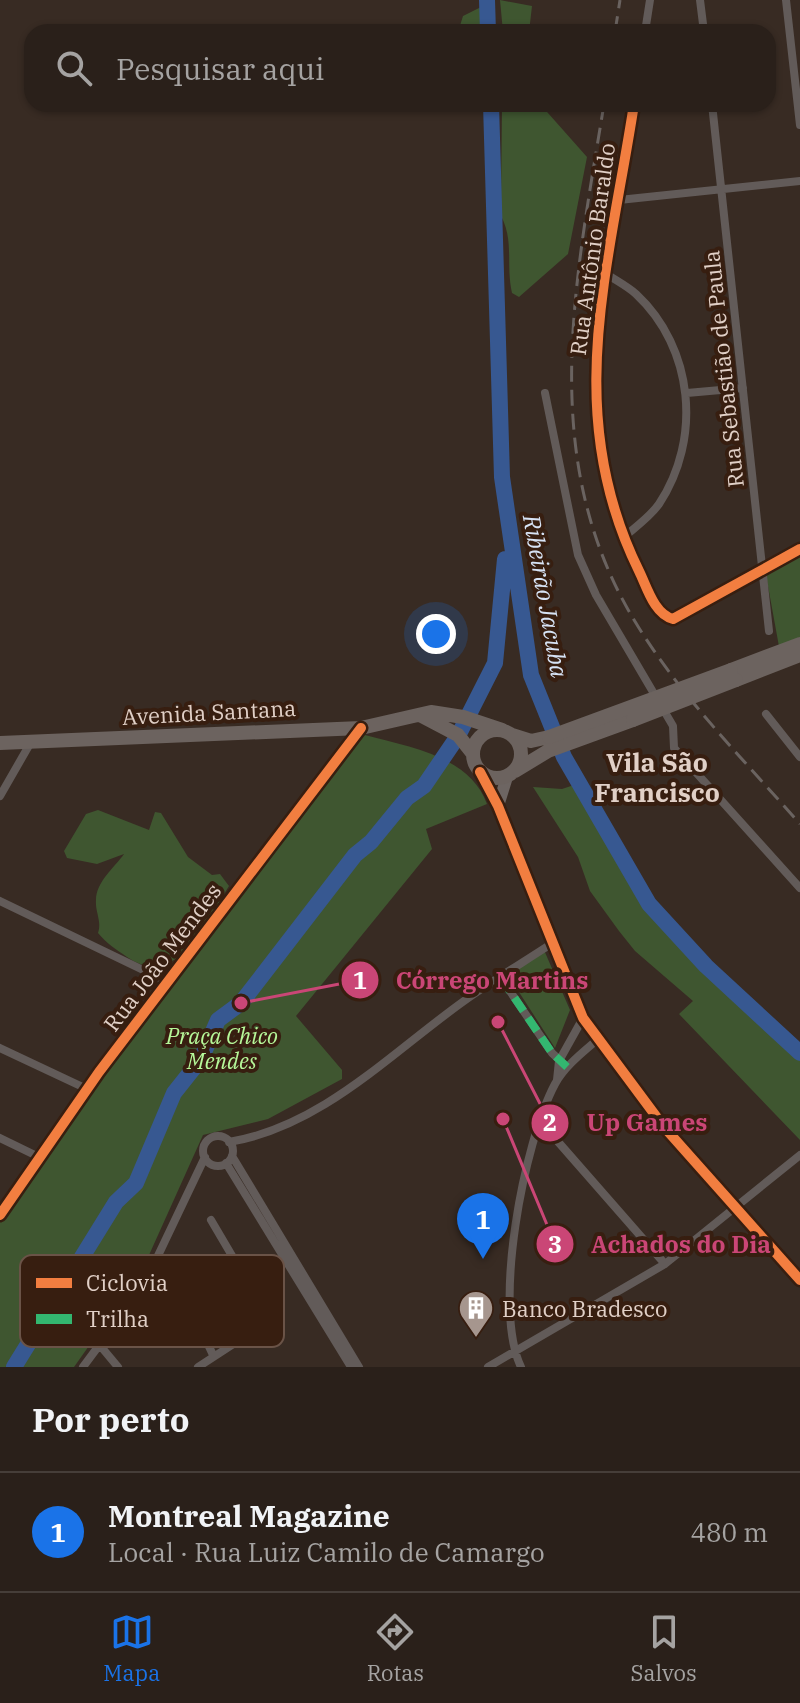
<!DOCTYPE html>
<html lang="pt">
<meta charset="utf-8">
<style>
body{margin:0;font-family:"IBM Plex Serif",serif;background:#322823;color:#f1f3f6}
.you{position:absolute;left:436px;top:634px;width:28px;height:28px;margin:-20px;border:6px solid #fff;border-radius:50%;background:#1a73e8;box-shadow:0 0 0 12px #1a73e833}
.badge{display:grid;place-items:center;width:52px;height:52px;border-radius:50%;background:#1a73e8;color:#fff;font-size:26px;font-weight:700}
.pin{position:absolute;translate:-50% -66px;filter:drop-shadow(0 2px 4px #0008)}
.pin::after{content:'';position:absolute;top:42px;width:28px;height:24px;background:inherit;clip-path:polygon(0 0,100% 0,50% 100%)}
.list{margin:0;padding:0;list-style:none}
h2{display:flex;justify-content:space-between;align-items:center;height:104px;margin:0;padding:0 32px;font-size:34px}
h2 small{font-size:26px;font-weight:400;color:#a5a3a2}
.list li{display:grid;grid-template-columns:52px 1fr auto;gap:24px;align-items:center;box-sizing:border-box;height:120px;padding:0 32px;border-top:2px solid #463e39}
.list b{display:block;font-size:30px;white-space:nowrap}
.list p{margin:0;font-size:26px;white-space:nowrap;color:#a5a3a2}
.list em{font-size:26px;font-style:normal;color:#a5a3a2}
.icon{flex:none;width:44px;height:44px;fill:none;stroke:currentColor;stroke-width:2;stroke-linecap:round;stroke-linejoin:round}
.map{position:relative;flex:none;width:800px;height:1367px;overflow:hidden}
.search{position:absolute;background:#2a201a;box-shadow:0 2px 6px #0004;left:24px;right:24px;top:24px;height:88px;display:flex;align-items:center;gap:20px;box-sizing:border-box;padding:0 28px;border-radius:24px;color:#a5a3a2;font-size:30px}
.sheet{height:224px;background:#2a201a}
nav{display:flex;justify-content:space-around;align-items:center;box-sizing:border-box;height:112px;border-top:2px solid #463e39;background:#2a201a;font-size:22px;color:#a5a3a2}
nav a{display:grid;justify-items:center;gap:4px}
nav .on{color:#1a73e8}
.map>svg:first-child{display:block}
</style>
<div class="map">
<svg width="800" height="1367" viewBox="0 0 800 1367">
<rect width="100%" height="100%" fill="#382b23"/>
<!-- green -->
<path fill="#3f5630" d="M 482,0 L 485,32 L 458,32 L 463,16 L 481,7 Z
M 500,0 L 532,6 L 529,32 L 503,32 Z
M 502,104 L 540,104 L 587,157 L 568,254 L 519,297 L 512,293 C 505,260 516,238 497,209 L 501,198 Z
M 800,553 L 800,641 L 780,652 L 766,575 Z
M 365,735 C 409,747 470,756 487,804 L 426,829 L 432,849 L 296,1016 L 342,1070 L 342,1079 L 268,1119 L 203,1135 L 136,1284 L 98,1326 L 91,1343 L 74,1367 L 0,1367 L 0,1219 L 68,1120 L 357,737 Z
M 574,785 L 647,909 L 663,930 L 800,1061 L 800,1140 L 679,1014 L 693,1001 L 635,951 L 619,931 L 590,891 L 578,857 L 533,787 L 562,789 Z
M 98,810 L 149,830 L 155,812 L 161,813 L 188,857 L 212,875 L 220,874 L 229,886 C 207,920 178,992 127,957 C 117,950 106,943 98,933 C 102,921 95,912 96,900 C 96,882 114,868 124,854 L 97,864 L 67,858 L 64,851 L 86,814 Z
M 544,950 L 570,1010 L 555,1048 L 508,975 Z"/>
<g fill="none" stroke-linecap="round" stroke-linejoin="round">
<!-- river -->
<path stroke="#375891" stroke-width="16" d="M 487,0 L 488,32
M 491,104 L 502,477 L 531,675 L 564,757 L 649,904 L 706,966 L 800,1053
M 14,1367 L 116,1202 L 136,1183 L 174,1093 L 201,1059 L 218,1020 L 241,1003 L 355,855 L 371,842 L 407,798 L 424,786 L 458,736 L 495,663 L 505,559"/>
<!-- street -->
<path stroke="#625b59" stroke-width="8" d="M 700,0 L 704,32
M 786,0 L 800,125
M 645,32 L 650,0
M 634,104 C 609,268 561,413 639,571 C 647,587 654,614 673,619 L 800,549
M 712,104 L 769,631
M 619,200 L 800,181
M 605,273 C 615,280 627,286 636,294 C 694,348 702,439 659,504 C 650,517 634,528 623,538
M 545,393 L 578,555 L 596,595 L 673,726 L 674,748 L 800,888
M 687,393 L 743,388
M 766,714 L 800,757
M 0,796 L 31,742
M 0,901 L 168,982
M 501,978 L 552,1053 L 567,1067
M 0,1048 L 87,1089
M 557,1080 L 559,1061 L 583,1018
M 539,1120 L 665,1264
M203 1151a15 15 0 1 1 30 0a15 15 0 1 1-30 0Z
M 0,1138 L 39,1157
M 229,1142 C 321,1127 391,1053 464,1001 C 492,981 522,963 551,944
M 232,1156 L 359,1367
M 226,1163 L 351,1367
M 0,1215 L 99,1072 L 361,728
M 182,1289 L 213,1355
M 98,1343 L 118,1367
M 83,1367 L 144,1285 L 205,1157
M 198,1367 L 261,1326 L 261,1305 L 211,1220
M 488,1367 L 665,1264 L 800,1155
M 521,1367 C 492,1307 524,1142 555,1084 C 565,1066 582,1053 597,1040"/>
<!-- secondary -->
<path stroke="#6d6562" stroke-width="12" d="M 480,772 L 498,806 L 583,1018 L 664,1127 L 800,1280
M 498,806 L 507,777"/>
<!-- primary -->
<path stroke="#6c635f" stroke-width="14" d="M 731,670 L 800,644
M 736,680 L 800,655
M 420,715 L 458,735 L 473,754
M473 754a24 24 0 1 1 48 0a24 24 0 1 1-48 0Z
M 512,735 L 531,741 L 549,737
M 0,743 L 361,728 L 431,712 L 463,717 L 502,730
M 515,771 L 548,751 L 633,720"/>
<!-- rail -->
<path stroke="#6a6360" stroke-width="3" stroke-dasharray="16 8" stroke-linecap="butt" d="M 615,32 L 620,0
M 604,104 C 575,284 535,463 639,628 C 684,700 744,760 800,824"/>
<!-- primary-bridge -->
<path stroke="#6c635f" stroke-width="14" d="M 633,720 L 736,680
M 549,737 L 731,670"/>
<!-- quiet -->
<path stroke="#33b770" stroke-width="8" stroke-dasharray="16 8" stroke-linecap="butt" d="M 501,978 L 552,1053 L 567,1067"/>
<!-- cycleway casing -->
<g stroke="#371e10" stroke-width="15">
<path id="cycleway" d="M 634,104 C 609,268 561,413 639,571 C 647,587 654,614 673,619 L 800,549
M 480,772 L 498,806 L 583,1018 L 664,1127 L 800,1280
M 0,1215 L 99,1072 L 361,728"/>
</g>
<!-- cycleway -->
<use href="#cycleway" stroke="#f27e40" stroke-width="10"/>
</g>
<!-- icons -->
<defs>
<g id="building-pin" transform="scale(1.8)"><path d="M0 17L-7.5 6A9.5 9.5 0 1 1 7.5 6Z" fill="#a6968e" stroke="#371e10"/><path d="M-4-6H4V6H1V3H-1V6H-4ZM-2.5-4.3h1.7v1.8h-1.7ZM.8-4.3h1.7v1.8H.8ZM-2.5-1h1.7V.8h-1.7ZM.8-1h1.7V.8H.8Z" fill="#fff"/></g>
</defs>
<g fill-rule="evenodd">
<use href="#building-pin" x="476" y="1308"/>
</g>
<g text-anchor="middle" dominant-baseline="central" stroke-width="8" stroke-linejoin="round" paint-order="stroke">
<!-- street labels -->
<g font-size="22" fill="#e1d0c7" stroke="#371e10">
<text transform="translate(592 249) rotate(-82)">Rua Antônio Baraldo</text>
<text transform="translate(723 369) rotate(-96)">Rua Sebastião de Paula</text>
<text transform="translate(209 712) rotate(-3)">Avenida Santana</text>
<text transform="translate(162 957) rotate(-53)">Rua João Mendes</text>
</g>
<!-- park labels -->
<g font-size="22" font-style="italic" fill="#b6f899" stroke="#371e10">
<text x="222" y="1035">Praça Chico<tspan x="222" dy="25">Mendes</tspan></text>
</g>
<!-- poi labels -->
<g font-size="22" fill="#e1d0c7" stroke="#371e10" text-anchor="start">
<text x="502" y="1308">Banco Bradesco</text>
</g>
<!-- water labels -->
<g font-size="24" font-style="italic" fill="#d7e3f5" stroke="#371e10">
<text transform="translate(546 596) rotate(80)">Ribeirão Jacuba</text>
</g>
<!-- quarter labels -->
<g font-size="26" font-weight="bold" fill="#e1d0c7" stroke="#371e10">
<text x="657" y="762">Vila São<tspan x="657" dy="30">Francisco</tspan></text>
</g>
</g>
<!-- legend -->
<rect x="20" y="1255" width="264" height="92" rx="12" fill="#371e10" stroke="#6a5347" stroke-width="2"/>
<rect x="36" y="1278" width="36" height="10" fill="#f27e40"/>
<rect x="36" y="1314" width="36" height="10" fill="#33b770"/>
<g font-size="22" fill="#e1d0c7">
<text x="86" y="1291">Ciclovia</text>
<text x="86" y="1327">Trilha</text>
</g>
<!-- callouts -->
<path fill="none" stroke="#ca4676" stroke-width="3" d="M241 1003L360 980M498 1022L550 1123M503 1119L555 1244"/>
<g fill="#ca4676" stroke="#371e10" stroke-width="3">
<circle cx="241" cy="1003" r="8"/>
<circle cx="498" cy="1022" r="8"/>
<circle cx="503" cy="1119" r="8"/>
<circle cx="360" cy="980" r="20"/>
<circle cx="550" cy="1123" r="20"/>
<circle cx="555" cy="1244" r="20"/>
</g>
<g font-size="24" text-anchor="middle" font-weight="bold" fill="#fff">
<text x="360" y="989">1</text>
<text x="550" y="1131">2</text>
<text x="555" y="1253">3</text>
</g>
<g font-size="24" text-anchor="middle" font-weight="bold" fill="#ca4676" stroke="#371e10" stroke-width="8" stroke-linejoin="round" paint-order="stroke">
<text x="492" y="989">Córrego Martins</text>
<text x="647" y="1131">Up Games</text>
<text x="681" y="1253">Achados do Dia</text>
</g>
</svg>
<div class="you"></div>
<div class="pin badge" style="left:483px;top:1259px">1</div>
<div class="search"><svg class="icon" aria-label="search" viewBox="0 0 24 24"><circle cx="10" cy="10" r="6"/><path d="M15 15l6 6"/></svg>Pesquisar aqui</div>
</div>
<section class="sheet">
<h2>Por perto<small></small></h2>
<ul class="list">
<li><span class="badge">1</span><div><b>Montreal Magazine</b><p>Local · Rua Luiz Camilo de Camargo</p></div><em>480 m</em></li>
</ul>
</section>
<nav>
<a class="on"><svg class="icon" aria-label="map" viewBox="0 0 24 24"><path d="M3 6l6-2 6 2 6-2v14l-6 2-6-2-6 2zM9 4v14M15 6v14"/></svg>Mapa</a>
<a><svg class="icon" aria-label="directions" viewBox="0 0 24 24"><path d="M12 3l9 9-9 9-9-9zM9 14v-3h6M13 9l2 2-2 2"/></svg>Rotas</a>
<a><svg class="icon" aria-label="saved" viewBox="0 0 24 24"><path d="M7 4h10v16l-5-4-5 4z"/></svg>Salvos</a>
</nav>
